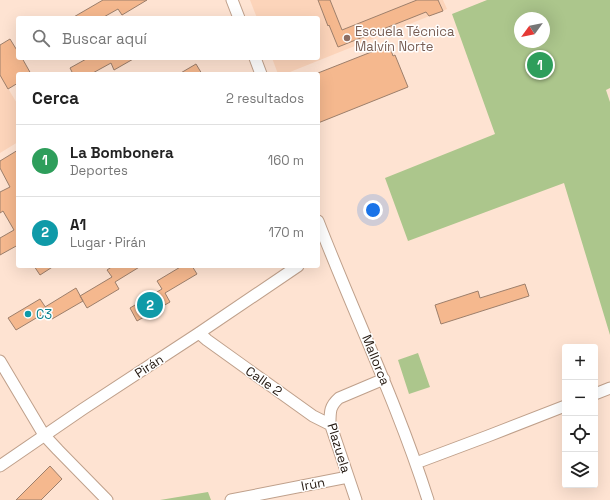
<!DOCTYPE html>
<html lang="es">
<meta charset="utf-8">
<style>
body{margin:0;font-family:"Space Grotesk",sans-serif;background:#f2f2f2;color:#222}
.controls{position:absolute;right:12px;bottom:12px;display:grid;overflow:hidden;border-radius:4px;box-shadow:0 4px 16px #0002}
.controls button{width:36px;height:36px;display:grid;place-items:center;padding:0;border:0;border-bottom:1px solid #e0e0e0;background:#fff;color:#222;font:20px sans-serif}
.compass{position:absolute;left:514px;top:12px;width:36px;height:36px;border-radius:50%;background:#fff;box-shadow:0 4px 16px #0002;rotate:237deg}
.you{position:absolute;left:373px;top:210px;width:14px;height:14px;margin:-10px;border:3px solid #fff;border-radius:50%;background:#1a73e8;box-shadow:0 0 0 6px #1a73e833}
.badge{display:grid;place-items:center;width:26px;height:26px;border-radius:50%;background:#7c3aed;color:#fff;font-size:13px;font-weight:700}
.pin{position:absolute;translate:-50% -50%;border:2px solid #fff;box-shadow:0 1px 4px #0006}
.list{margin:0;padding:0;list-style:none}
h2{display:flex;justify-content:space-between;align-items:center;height:52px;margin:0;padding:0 16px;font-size:17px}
h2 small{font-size:13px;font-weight:400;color:#767676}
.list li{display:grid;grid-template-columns:26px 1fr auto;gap:12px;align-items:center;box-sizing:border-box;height:72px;padding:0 16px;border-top:1px solid #e0e0e0}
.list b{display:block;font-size:15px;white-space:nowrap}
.list p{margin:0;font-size:13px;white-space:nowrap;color:#767676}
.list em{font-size:13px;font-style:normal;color:#767676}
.icon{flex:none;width:22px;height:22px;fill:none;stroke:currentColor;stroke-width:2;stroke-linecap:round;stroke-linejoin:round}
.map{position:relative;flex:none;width:610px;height:500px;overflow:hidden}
.search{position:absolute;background:#fff;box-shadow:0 4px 16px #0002;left:16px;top:16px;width:304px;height:44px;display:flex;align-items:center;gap:10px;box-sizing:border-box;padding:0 14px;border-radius:4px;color:#767676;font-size:15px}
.panel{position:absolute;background:#fff;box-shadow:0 4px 16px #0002;left:16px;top:72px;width:304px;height:196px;border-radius:4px}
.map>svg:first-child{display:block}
</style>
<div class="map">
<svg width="610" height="500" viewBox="0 0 610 500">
<rect width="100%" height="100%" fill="#fee3d2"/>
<!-- built -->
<path fill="#fcd4ba" d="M 250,0 L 443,0 L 447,9 L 285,74 L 278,74 L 272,58 L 318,58 L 318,18 L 257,18 Z
M 0,75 L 18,105 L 18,142 L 0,153 Z"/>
<!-- green -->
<path fill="#acc68c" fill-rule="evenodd" d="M 487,0 L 610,0 L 610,88 L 606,90 L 610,102 L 610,335 L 564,183 L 408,241 L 385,178 L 495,134 L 452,14 ZM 520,18 L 544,18 L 544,42 L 520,42 Z
M 418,353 L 430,387 L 409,394 L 398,360 Z
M 208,492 L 211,500 L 160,500 Z"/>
<!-- building -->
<path fill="#f5b88e" stroke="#9d7f6b" d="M 103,0 L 147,0 L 122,15 L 118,9 L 102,18 L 72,18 Z
M 318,0 L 330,0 L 342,30 L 417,0 L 438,0 L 443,11 L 429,16 L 426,12 L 338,47 L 329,25 L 328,26 Z
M 10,39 L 18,52 L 18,58 L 22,58 L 31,74 L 18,74 L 18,83 L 8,89 L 0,75 L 0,45 Z
M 389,45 L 393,56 L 395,55 L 408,87 L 318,123 L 318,73 Z
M 88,58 L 135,58 L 114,70 L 111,63 L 91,74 L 73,74 L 70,68 Z
M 196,64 L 202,74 L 179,74 Z
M 18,150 L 18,245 L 0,255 L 0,238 L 14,230 L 3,211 L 0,213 L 0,192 L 10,187 L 0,168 L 0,161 Z
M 34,266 L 54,266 L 40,275 Z
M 113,266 L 141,266 L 115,282 L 119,289 L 87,308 L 80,296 L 112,277 L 107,270 Z
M 182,266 L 192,266 L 197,274 L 165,293 L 170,302 L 137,321 L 130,308 L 162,289 L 157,281 Z
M 525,284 L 529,296 L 441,324 L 435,305 L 478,291 L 480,298 Z
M 76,288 L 83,301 L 52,319 L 45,307 Z
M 40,299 L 48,311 L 16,330 L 8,318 Z
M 50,466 L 62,479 L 41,500 L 16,500 Z"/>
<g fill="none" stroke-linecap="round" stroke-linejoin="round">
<!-- minor casing -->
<g stroke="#bfa08b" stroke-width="13">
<path id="minor" d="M 232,0 L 239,18
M 255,58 L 261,74
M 318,221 C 354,314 398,405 428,500
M 199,333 L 207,340 L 313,416 L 331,425
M 0,361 L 44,435 L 58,450 L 107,500
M 595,394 L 610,388
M 416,463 L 488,436 L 565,406
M 0,466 L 83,409 L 199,333 L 298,266
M 231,500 L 348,477
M 356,500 L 330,423 C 330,411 330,406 339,398 L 384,379"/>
</g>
<!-- minor -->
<use href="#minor" stroke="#fff" stroke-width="11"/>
</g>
<!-- markers -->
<circle fill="#8d6e63" stroke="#fff" stroke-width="1.5" cx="347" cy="38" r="4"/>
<circle fill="#0f9aa8" stroke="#fff" stroke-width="1.5" cx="28" cy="314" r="4"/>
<g text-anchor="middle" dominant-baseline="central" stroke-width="3" stroke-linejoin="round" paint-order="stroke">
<!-- education labels -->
<g font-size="13" fill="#785e54" stroke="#fff" text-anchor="start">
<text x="355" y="31">Escuela Técnica<tspan x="355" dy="15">Malvín Norte</tspan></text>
</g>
<!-- culture labels -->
<g font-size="13" fill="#0d838f" stroke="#fff" text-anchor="start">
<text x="36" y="314">C3</text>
</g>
<!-- street labels -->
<g font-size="13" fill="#22170f" stroke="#fff">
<text transform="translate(376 360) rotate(68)">Mallorca</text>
<text transform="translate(149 366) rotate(-33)">Pirán</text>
<text transform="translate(264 381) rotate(35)">Calle 2</text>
<text transform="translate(339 448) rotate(73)">Plazuela</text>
<text transform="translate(313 484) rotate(-11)">Irún</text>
</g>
</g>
</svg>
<div class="controls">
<button>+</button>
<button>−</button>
<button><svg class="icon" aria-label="locate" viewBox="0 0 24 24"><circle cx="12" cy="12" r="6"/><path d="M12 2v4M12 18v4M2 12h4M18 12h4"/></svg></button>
<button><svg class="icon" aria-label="layers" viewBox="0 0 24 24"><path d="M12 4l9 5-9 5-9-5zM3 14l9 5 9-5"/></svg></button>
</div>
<svg class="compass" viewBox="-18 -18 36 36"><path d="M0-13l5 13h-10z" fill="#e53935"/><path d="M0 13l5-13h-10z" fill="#767676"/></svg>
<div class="you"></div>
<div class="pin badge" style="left:540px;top:65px;background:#2e9e5b">1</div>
<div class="pin badge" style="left:150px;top:305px;background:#0f9aa8">2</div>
<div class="search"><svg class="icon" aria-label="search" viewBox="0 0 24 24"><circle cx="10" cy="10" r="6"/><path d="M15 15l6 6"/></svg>Buscar aquí</div>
<section class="panel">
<h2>Cerca<small>2 resultados</small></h2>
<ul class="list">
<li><span class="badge" style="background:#2e9e5b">1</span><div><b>La Bombonera</b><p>Deportes</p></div><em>160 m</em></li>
<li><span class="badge" style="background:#0f9aa8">2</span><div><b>A1</b><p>Lugar · Pirán</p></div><em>170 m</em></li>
</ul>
</section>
</div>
